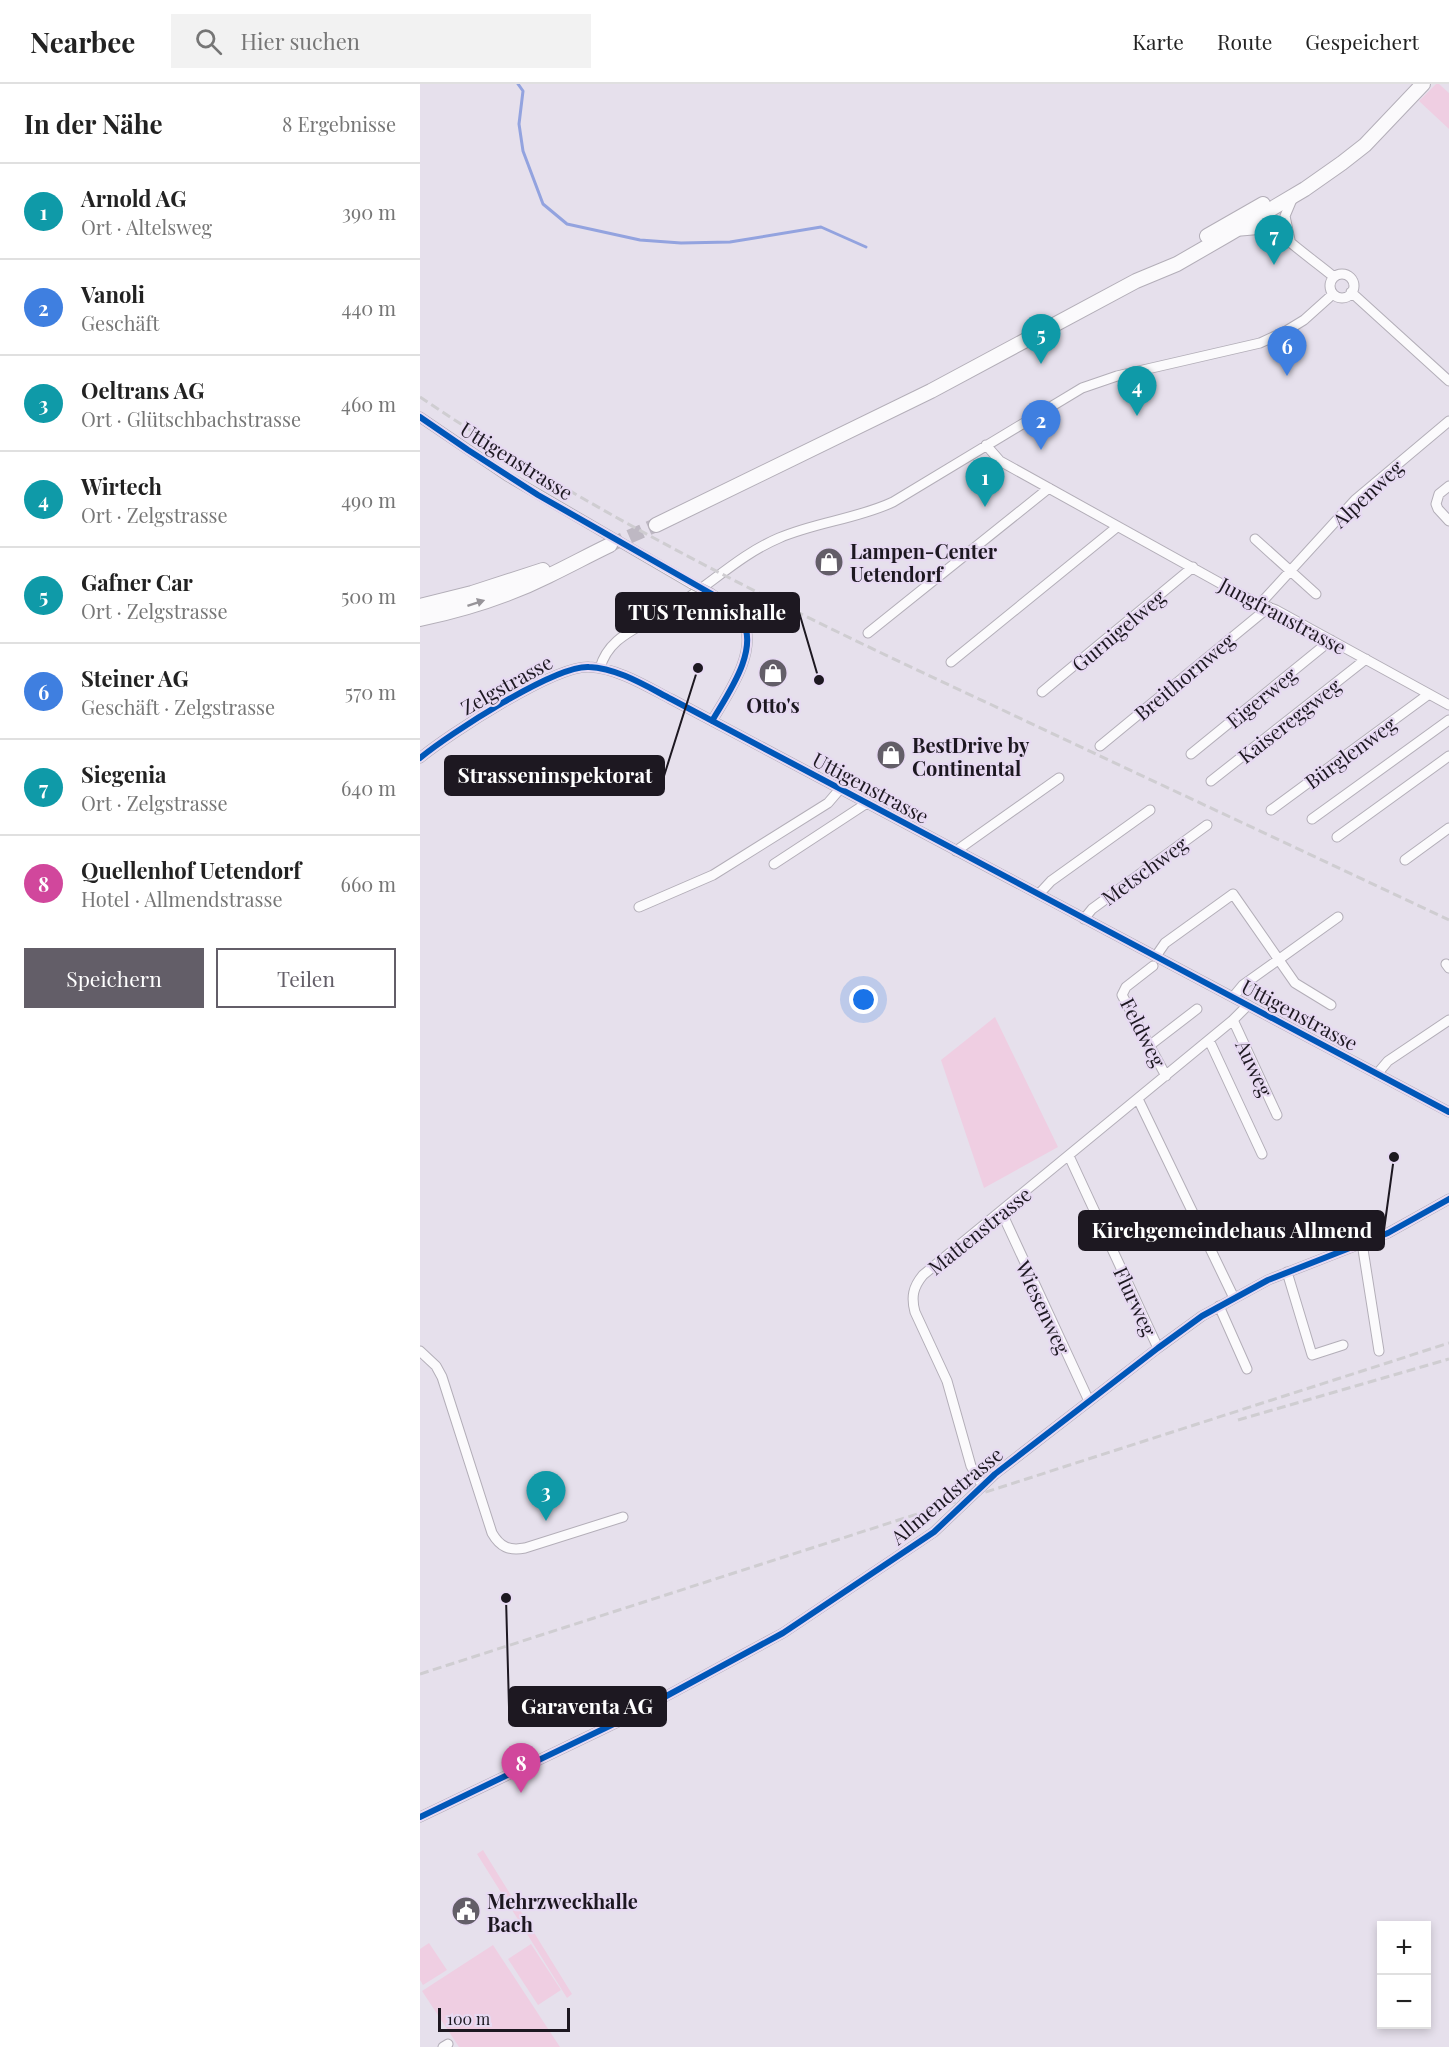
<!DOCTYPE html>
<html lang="de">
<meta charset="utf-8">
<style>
body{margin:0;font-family:"Playfair Display",serif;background:#f2f2f2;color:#222}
.controls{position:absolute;right:18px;bottom:18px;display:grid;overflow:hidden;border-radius:0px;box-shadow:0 3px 9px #0003}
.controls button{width:54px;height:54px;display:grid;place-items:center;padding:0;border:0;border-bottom:2px solid #e0e0e0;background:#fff;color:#222;font:30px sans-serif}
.scale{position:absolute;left:18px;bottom:15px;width:132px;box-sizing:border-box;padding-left:6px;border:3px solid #1d1821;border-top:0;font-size:16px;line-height:21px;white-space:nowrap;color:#1d1821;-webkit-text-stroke:4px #e7daf2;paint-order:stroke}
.you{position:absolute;left:444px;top:916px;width:21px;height:21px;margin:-15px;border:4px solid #fff;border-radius:50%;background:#1a73e8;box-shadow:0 0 0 9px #1a73e833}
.badge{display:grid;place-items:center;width:39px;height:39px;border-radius:50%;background:#635e68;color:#fff;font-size:20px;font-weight:700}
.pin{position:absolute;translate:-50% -50px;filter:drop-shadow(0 2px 3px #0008)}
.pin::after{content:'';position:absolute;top:32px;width:21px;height:18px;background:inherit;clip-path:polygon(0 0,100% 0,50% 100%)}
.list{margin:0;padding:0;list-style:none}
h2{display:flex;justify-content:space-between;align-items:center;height:78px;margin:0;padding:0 24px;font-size:26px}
h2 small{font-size:20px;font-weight:400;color:#767676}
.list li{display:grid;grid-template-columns:39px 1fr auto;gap:18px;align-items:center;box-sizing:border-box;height:96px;padding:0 24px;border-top:2px solid #e0e0e0}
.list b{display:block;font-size:22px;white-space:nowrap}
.list p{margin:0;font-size:20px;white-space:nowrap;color:#767676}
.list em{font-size:20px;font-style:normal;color:#767676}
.actions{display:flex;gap:12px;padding:18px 24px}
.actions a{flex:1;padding:14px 0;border:2px solid #635e68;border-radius:0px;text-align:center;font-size:21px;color:#635e68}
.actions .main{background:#635e68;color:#fff}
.icon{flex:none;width:33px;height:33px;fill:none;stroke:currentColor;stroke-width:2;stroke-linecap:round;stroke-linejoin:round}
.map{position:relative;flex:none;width:1029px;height:1963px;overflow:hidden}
header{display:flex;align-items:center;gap:36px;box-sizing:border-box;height:84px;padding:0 30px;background:#fff;border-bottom:2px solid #e0e0e0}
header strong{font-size:28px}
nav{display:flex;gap:33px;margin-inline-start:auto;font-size:21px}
.search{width:420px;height:54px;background:#f2f2f2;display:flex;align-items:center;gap:15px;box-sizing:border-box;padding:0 21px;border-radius:0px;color:#767676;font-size:22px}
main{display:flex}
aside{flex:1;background:#fff}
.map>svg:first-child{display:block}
</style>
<header>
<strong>Nearbee</strong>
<div class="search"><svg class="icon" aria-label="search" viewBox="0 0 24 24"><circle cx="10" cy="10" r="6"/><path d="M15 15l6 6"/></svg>Hier suchen</div>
<nav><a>Karte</a><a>Route</a><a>Gespeichert</a></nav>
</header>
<main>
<aside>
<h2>In der Nähe<small>8 Ergebnisse</small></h2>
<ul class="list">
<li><span class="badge" style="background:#0f9aa8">1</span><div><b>Arnold AG</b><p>Ort · Altelsweg</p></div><em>390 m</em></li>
<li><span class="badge" style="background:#3f7fe0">2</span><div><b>Vanoli</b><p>Geschäft</p></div><em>440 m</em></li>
<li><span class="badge" style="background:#0f9aa8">3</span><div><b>Oeltrans AG</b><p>Ort · Glütschbachstrasse</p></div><em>460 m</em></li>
<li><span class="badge" style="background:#0f9aa8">4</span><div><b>Wirtech</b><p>Ort · Zelgstrasse</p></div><em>490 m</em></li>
<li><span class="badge" style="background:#0f9aa8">5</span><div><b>Gafner Car</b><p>Ort · Zelgstrasse</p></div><em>500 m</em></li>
<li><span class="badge" style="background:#3f7fe0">6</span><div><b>Steiner AG</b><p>Geschäft · Zelgstrasse</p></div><em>570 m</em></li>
<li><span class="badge" style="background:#0f9aa8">7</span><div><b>Siegenia</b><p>Ort · Zelgstrasse</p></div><em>640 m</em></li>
<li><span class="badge" style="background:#d1479c">8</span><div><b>Quellenhof Uetendorf</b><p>Hotel · Allmendstrasse</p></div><em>660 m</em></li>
</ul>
<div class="actions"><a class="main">Speichern</a><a>Teilen</a></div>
</aside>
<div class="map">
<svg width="1029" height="1963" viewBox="0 0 1029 1963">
<rect width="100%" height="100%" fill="#e6e0ec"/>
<!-- green -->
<path fill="#efcee2" d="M 1016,0 L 1019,0 L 1029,9 L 1029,45 L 999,17 Z
M 575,933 L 638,1063 L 564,1104 L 521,976 Z
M 63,1766 L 152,1910 L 147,1914 L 57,1770 Z
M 9,1859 L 27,1886 L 3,1901 L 0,1896 L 0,1865 Z
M 111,1860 L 141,1906 L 118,1921 L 88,1875 Z
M 73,1861 L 140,1963 L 39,1963 L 2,1907 Z"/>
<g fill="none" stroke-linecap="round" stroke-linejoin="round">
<!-- stream -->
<path stroke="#93a3df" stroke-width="3" d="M 98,0 L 103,7 L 99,40 L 103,67 L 123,120 L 147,140 L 220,156 L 261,159 L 310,158 L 401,143 L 446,163"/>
<!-- secondary-tunnel -->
<path stroke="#beb8c3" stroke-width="14" stroke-dasharray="14 7" stroke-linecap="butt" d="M 190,461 L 236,441"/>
<!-- street casing -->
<g stroke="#b3aeb8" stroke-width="11">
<path id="street" d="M 840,126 C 858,153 889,172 914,193
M 821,147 L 844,145 L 860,148
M 870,156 L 865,132 L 873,113
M910 202a12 12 0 1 1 24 0a12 12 0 1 1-24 0Z
M 931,208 L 1029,297
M 0,333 L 87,392 L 272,500
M 566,361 L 580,377 L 834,518 L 856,526 L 1029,621
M 1029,402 L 1019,410 L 1016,420 L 1018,425 L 1029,437
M 835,455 L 896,510
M 290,509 C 301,516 315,524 322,536 C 340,566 307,611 292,637
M 840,520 L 935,416 L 1029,337
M 448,549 L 629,404
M 531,578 L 697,443
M 180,584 C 183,573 188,565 197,557 C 214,542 237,534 256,522 C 291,500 321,470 359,454 C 396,438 437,435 473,418 L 662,304 L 697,292 L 840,259 L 866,247 L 884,236 L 913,210
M 622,608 L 773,483
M 680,662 L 849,523
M 771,670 L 911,556
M 0,674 C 29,650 135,581 169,583 C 197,584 226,602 251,615 L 1029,1028
M 791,697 L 946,575
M 851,726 L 1009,610
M 892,735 L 1029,636
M 917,753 L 1029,672
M 536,767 L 639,694
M 985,776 L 1029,744
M 354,780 L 447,719
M 619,810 L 631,797 L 730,726
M 219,823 L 293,791 L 408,719 L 420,705
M 664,835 L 672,825 L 787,741
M 736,872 L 745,859 L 813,810 L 875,899 L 911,921
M 1026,880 L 1029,884
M 733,882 L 706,903 L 702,911 L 746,992
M 813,913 L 823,901 L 918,833
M 813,936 L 857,1031
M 789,956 L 842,1070
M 729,962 L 777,925
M 957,990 L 968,977 L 1029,936
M 718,1015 L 814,1214
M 649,1072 L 738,1264
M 581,1127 L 669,1317
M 942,1159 L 959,1267
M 867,1188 L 892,1271 L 923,1261
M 799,1222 L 827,1285
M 0,1267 L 16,1282 L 22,1293 L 72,1449 C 80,1463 89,1467 105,1464 L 203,1433
M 562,1401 L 551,1382 L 527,1297 L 495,1228 C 491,1213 493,1203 503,1191 L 813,936 L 828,921
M 0,1733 L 202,1636 L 363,1549 L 514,1448 L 575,1390 L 738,1264 L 782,1232 L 848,1196 L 968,1149 L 1029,1115
M 23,1963 L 28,1960"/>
</g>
<!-- secondary casing -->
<g stroke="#b3aeb8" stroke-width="16">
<path id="secondary" d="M 787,152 L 843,120
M 236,441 L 511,307 L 716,197 L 757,180 L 809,150 L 885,105 L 922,79 L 945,61 L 1003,0
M 0,522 L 52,509 L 123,486
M 0,535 C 43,526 88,512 128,492 C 149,482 169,471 190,461"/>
</g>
<!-- street -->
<use href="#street" stroke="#fbfafc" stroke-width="9"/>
<!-- secondary -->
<use href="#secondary" stroke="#fbfafc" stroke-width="14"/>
<!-- rail -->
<path stroke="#cfcdd1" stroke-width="3" stroke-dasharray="9 4.5" stroke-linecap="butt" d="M 0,313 C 182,436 374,529 572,621 C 724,693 877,764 1029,836
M 818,1336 L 1029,1275
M 0,1590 L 1029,1259"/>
<!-- street-bridge casing -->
<g stroke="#b3aeb8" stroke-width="11" stroke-linecap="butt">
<path id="street-bridge" d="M 272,500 L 290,509"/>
</g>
<!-- street-bridge -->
<use href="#street-bridge" stroke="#fbfafc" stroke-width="9"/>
<!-- cycleway casing -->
<g stroke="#e7daf2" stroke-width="10">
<path id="cycleway" d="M 0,333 L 48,366 L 118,411 L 290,509 C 301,516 315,524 322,536 C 340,566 307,611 292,637
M 0,674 C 29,650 135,581 169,583 C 197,584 226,602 251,615 L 1029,1028
M 0,1733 L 202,1636 L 363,1549 L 514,1448 L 575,1390 L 738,1264 L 782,1232 L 848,1196 L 968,1149 L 1029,1115"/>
</g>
<!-- cycleway -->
<use href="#cycleway" stroke="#0057b8" stroke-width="6"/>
</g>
<!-- one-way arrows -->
<defs><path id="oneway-solid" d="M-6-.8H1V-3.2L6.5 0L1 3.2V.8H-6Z" transform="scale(1.5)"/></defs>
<use fill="#979499" href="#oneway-solid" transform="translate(56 519) rotate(-18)"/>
<!-- icons -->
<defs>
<g id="shop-disc" transform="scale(1.5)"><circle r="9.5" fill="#635e68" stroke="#e7daf2"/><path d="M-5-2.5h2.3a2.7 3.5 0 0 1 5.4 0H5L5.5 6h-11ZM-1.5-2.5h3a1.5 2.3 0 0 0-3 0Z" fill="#fff"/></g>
<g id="civic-disc" transform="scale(1.5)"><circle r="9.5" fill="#635e68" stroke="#e7daf2"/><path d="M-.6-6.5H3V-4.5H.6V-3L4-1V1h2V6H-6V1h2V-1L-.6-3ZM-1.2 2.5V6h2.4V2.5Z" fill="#fff"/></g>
</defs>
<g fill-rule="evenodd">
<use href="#shop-disc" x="409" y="478"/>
<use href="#shop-disc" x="353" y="589"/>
<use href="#shop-disc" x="471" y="671"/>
<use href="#civic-disc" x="46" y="1827"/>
</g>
<g text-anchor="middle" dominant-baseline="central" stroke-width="4.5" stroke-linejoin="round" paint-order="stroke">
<!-- street labels -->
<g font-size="20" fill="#1d1821" stroke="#e7daf2">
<text transform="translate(97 376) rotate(32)">Uttigenstrasse</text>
<text transform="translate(947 409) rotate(-43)">Alpenweg</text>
<text transform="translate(863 531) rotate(28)">Jungfraustrasse</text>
<text transform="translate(698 546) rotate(-40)">Gurnigelweg</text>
<text transform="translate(764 592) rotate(-40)">Breithornweg</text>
<text transform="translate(86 600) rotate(-29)">Zelgstrasse</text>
<text transform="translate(841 613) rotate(-39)">Eigerweg</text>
<text transform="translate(869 636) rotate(-38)">Kaisereggweg</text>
<text transform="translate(930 668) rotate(-36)">Bürglenweg</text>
<text transform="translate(451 703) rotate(28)">Uttigenstrasse</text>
<text transform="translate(724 786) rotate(-36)">Metschweg</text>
<text transform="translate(880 930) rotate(28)">Uttigenstrasse</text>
<text transform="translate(724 948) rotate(63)">Feldweg</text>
<text transform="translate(835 984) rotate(65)">Auweg</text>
<text transform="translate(559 1146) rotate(-39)">Mattenstrasse</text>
<text transform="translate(716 1217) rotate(65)">Flurweg</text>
<text transform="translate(624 1223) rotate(65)">Wiesenweg</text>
<text transform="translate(526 1411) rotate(-40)">Allmendstrasse</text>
</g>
<!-- poi labels -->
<g font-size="20" font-weight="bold" fill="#1d1821" stroke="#e7daf2" text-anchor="start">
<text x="430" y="466">Lampen-Center<tspan x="430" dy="23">Uetendorf</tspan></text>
<text x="353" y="620" text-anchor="middle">Otto's</text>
<text x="492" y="660">BestDrive by<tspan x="492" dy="23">Continental</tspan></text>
<text x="67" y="1816">Mehrzweckhalle<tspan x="67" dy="23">Bach</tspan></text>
</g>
</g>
<!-- callouts -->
<path fill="none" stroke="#1d1821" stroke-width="2" d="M399 596L379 528M278 584L244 692M974 1073L964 1146M86 1514L89 1623"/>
<g fill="#1d1821" stroke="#e7daf2" stroke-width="2">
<circle cx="399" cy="596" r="6"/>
<circle cx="278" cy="584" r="6"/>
<circle cx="974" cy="1073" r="6"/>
<circle cx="86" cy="1514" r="6"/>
</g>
<g fill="#1d1821" stroke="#1d1821" stroke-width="2">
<rect x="196" y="509" width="183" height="39" rx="6"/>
<rect x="25" y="672" width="219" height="39" rx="6"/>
<rect x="659" y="1127" width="305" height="39" rx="6"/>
<rect x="89" y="1603" width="157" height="39" rx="6"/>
</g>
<g font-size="21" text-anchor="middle" font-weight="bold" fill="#fff">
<text x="287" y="536">TUS Tennishalle</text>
<text x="135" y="699">Strasseninspektorat</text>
<text x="812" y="1154">Kirchgemeindehaus Allmend</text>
<text x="167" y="1630">Garaventa AG</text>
</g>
</svg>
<div class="controls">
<button>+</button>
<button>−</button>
</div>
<div class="scale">100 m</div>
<div class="you"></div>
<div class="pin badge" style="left:565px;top:423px;background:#0f9aa8">1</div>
<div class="pin badge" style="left:621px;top:366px;background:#3f7fe0">2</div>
<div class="pin badge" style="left:126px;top:1437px;background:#0f9aa8">3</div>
<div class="pin badge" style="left:717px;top:332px;background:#0f9aa8">4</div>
<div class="pin badge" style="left:621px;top:280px;background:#0f9aa8">5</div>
<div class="pin badge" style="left:867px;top:292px;background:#3f7fe0">6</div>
<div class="pin badge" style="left:854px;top:181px;background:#0f9aa8">7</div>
<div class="pin badge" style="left:101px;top:1709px;background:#d1479c">8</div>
</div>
</main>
